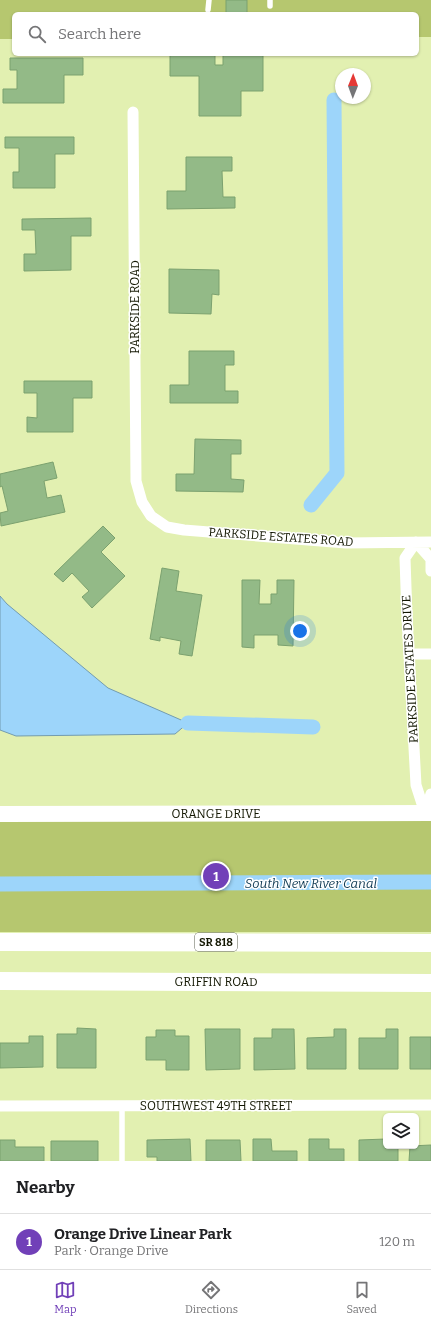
<!DOCTYPE html>
<meta charset="utf-8">
<style>
body{margin:0;font-family:Bitter,serif;background:#f2f2f2;color:#202124}
.controls{position:absolute;right:12px;bottom:12px;display:grid;overflow:hidden;border-radius:6px;box-shadow:0 1px 3px #0004}
.controls button{width:36px;height:36px;display:grid;place-items:center;padding:0;border:0;border-bottom:1px solid #e0e0e0;background:#fff;color:#202124;font:20px sans-serif}
.compass{position:absolute;left:335px;top:68px;width:36px;height:36px;border-radius:50%;background:#fff;box-shadow:0 1px 3px #0004;rotate:1deg}
.you{position:absolute;left:300px;top:631px;width:14px;height:14px;margin:-10px;border:3px solid #fff;border-radius:50%;background:#1a73e8;box-shadow:0 0 0 6px #1a73e833}
.badge{display:grid;place-items:center;width:26px;height:26px;border-radius:50%;background:#7140b8;color:#fff;font-size:13px;font-weight:700}
.pin{position:absolute;translate:-50% -50%;border:2px solid #fff;box-shadow:0 1px 4px #0006}
.list{margin:0;padding:0;list-style:none}
h2{display:flex;justify-content:space-between;align-items:center;height:52px;margin:0;padding:0 16px;font-size:17px}
h2 small{font-size:13px;font-weight:400;color:#757577}
.list li{display:grid;grid-template-columns:26px 1fr auto;gap:12px;align-items:center;box-sizing:border-box;height:56px;padding:0 16px;border-top:1px solid #e0e0e0}
.list b{display:block;font-size:15px;white-space:nowrap}
.list p{margin:0;font-size:13px;white-space:nowrap;color:#757577}
.list em{font-size:13px;font-style:normal;color:#757577}
.icon{flex:none;width:22px;height:22px;fill:none;stroke:currentColor;stroke-width:2;stroke-linecap:round;stroke-linejoin:round}
.map{position:relative;flex:none;width:431px;height:1161px;overflow:hidden}
.search{position:absolute;background:#fff;box-shadow:0 1px 3px #0004;left:12px;right:12px;top:12px;height:44px;display:flex;align-items:center;gap:10px;box-sizing:border-box;padding:0 14px;border-radius:6px;color:#757577;font-size:15px}
.sheet{height:108px;background:#fff}
nav{display:flex;justify-content:space-around;align-items:center;box-sizing:border-box;height:56px;border-top:1px solid #e0e0e0;background:#fff;font-size:11px;color:#757577}
nav a{display:grid;justify-items:center;gap:2px}
nav .on{color:#7140b8}
.map>svg:first-child{display:block}
</style>
<div class="map">
<svg width="431" height="1161" viewBox="0 0 431 1161">
<rect width="100%" height="100%" fill="#e2f0b1"/>
<!-- green -->
<path fill="#b6c76f" d="M 0,0 L 431,0 L 431,37 L 417,37 L 417,14 L 14,14 L 14,39 L 0,39 Z
M 431,819 L 431,932 L 0,932 L 0,821 Z"/>
<!-- water -->
<path fill="#9dd5fa" stroke="#739caf" d="M 0,596 L 7,604 L 108,688 L 188,723 L 175,734 L 16,736 L 0,730 Z"/>
<g fill="none" stroke-linecap="round" stroke-linejoin="round">
<!-- canal -->
<path stroke="#9dd5fa" stroke-width="15" d="M 311,505 L 337,473 L 334,100
M 188,723 L 313,727
M 0,884 L 431,882"/>
</g>
<!-- building -->
<path fill="#93ba87" stroke="#7ba16f" d="M 226,0 L 247,0 L 247,14 L 226,14 Z
M 223,54 L 263,54 L 263,91 L 241,91 L 241,116 L 199,116 L 199,76 L 170,76 L 170,55 L 215,55 L 215,65 L 223,65 Z
M 10,58 L 83,58 L 83,75 L 64,75 L 64,103 L 3,103 L 3,89 L 17,89 L 17,70 L 10,70 Z
M 5,137 L 74,137 L 74,154 L 55,154 L 55,188 L 13,188 L 13,172 L 19,172 L 19,148 L 5,148 Z
M 186,157 L 232,157 L 232,171 L 222,171 L 223,197 L 235,197 L 235,208 L 167,209 L 167,191 L 186,191 Z
M 91,218 L 91,236 L 71,236 L 71,270 L 24,271 L 24,254 L 36,254 L 35,230 L 22,230 L 22,219 Z
M 169,269 L 219,270 L 219,295 L 212,294 L 211,314 L 169,313 Z
M 189,351 L 234,351 L 234,365 L 225,365 L 225,391 L 238,391 L 238,403 L 170,403 L 170,385 L 189,385 Z
M 24,381 L 92,381 L 92,398 L 73,398 L 73,432 L 27,432 L 27,417 L 37,418 L 37,393 L 24,393 Z
M 195,439 L 241,440 L 241,454 L 231,454 L 231,479 L 244,480 L 243,492 L 176,491 L 176,474 L 194,474 Z
M 53,462 L 57,478 L 44,481 L 47,498 L 61,495 L 65,512 L 1,526 L 0,513 L 8,511 L 2,486 L 0,487 L 0,474 Z
M 103,526 L 115,538 L 101,552 L 125,576 L 92,608 L 82,597 L 89,591 L 72,573 L 63,582 L 54,574 Z
M 162,568 L 179,571 L 176,591 L 202,595 L 192,656 L 179,654 L 181,641 L 160,637 L 160,641 L 150,639 Z
M 242,580 L 260,580 L 259,604 L 271,604 L 271,594 L 277,594 L 277,580 L 294,580 L 293,646 L 278,645 L 278,635 L 254,635 L 254,648 L 242,647 Z
M 77,1028 L 96,1029 L 96,1068 L 57,1068 L 57,1034 L 77,1034 Z
M 205,1029 L 240,1029 L 240,1069 L 206,1070 Z
M 272,1029 L 294,1029 L 295,1069 L 254,1070 L 254,1038 L 272,1038 Z
M 334,1029 L 346,1029 L 346,1069 L 307,1069 L 307,1038 L 334,1037 Z
M 386,1029 L 398,1029 L 398,1069 L 359,1069 L 359,1038 L 386,1038 Z
M 156,1030 L 175,1030 L 175,1036 L 189,1036 L 189,1070 L 166,1070 L 166,1060 L 146,1060 L 146,1037 L 156,1037 Z
M 29,1036 L 43,1036 L 43,1067 L 0,1068 L 0,1043 L 29,1043 Z
M 410,1037 L 431,1037 L 431,1069 L 410,1069 Z
M 190,1139 L 191,1161 L 157,1161 L 157,1157 L 147,1157 L 147,1140 Z
M 253,1139 L 271,1139 L 272,1151 L 297,1151 L 297,1161 L 253,1161 Z
M 309,1139 L 329,1139 L 329,1149 L 344,1149 L 344,1161 L 309,1161 Z
M 386,1139 L 386,1146 L 398,1146 L 398,1161 L 359,1161 L 359,1140 Z
M 0,1140 L 15,1140 L 15,1147 L 44,1147 L 44,1161 L 0,1161 Z
M 206,1140 L 240,1140 L 241,1161 L 206,1161 Z
M 51,1141 L 98,1141 L 98,1161 L 51,1161 Z
M 431,1145 L 431,1161 L 409,1161 L 410,1146 Z"/>
<g fill="none" stroke-linecap="round" stroke-linejoin="round">
<!-- lane -->
<path stroke="#fff" stroke-width="5.5" d="M 270,0 L 270,6
M 208,10 L 209,0
M 122,1106 L 122,1161"/>
<!-- street -->
<path stroke="#fff" stroke-width="11" d="M 133,112 L 136,481 L 142,502 L 151,516 L 167,527 L 184,530 L 346,543 L 431,542
M 409,654 L 431,654
M 425,813 L 416,785 L 407,617 L 405,558 L 416,542 L 431,559 L 431,571
M 425,813 L 431,794
M 0,1106 L 431,1105"/>
<!-- secondary -->
<path stroke="#fff" stroke-width="16" d="M 0,814 L 431,813"/>
<!-- primary -->
<path stroke="#fff" stroke-width="18" d="M 0,942 L 431,943
M 0,981 L 431,983"/>
</g>
<g text-anchor="middle" dominant-baseline="central" stroke-width="3" stroke-linejoin="round" paint-order="stroke">
<!-- shield labels -->
<rect fill="#fff" stroke="#595c4d" stroke-width="1" x="195" y="933" width="42" height="18" rx="3"/>
<g font-size="11" font-weight="bold" fill="#121601">
<text x="216" y="942">SR 818</text>
</g>
<!-- street labels -->
<g font-size="12" fill="#121601" stroke="#fff">
<text transform="translate(135 307) rotate(-90)">PARKSIDE ROAD</text>
<text transform="translate(281 537) rotate(4)">PARKSIDE ESTATES ROAD</text>
<text transform="translate(410 669) rotate(-93)">PARKSIDE ESTATES DRIVE</text>
<text x="216" y="814">ORANGE DRIVE</text>
<text x="216" y="982">GRIFFIN ROAD</text>
<text x="216" y="1106">SOUTHWEST 49TH STREET</text>
</g>
<!-- water labels -->
<g font-size="13" font-style="italic" fill="#113c55" stroke="#fff">
<text x="311" y="883">South New River Canal</text>
</g>
</g>
</svg>
<div class="controls">
<button><svg class="icon" aria-label="layers" viewBox="0 0 24 24"><path d="M12 4l9 5-9 5-9-5zM3 14l9 5 9-5"/></svg></button>
</div>
<svg class="compass" viewBox="-18 -18 36 36"><path d="M0-13l5 13h-10z" fill="#e53935"/><path d="M0 13l5-13h-10z" fill="#757577"/></svg>
<div class="you"></div>
<div class="pin badge" style="left:216px;top:876px">1</div>
<div class="search"><svg class="icon" aria-label="search" viewBox="0 0 24 24"><circle cx="10" cy="10" r="6"/><path d="M15 15l6 6"/></svg>Search here</div>
</div>
<section class="sheet">
<h2>Nearby<small></small></h2>
<ul class="list">
<li><span class="badge">1</span><div><b>Orange Drive Linear Park</b><p>Park · Orange Drive</p></div><em>120 m</em></li>
</ul>
</section>
<nav>
<a class="on"><svg class="icon" aria-label="map" viewBox="0 0 24 24"><path d="M3 6l6-2 6 2 6-2v14l-6 2-6-2-6 2zM9 4v14M15 6v14"/></svg>Map</a>
<a><svg class="icon" aria-label="directions" viewBox="0 0 24 24"><path d="M12 3l9 9-9 9-9-9zM9 14v-3h6M13 9l2 2-2 2"/></svg>Directions</a>
<a><svg class="icon" aria-label="saved" viewBox="0 0 24 24"><path d="M7 4h10v16l-5-4-5 4z"/></svg>Saved</a>
</nav>
